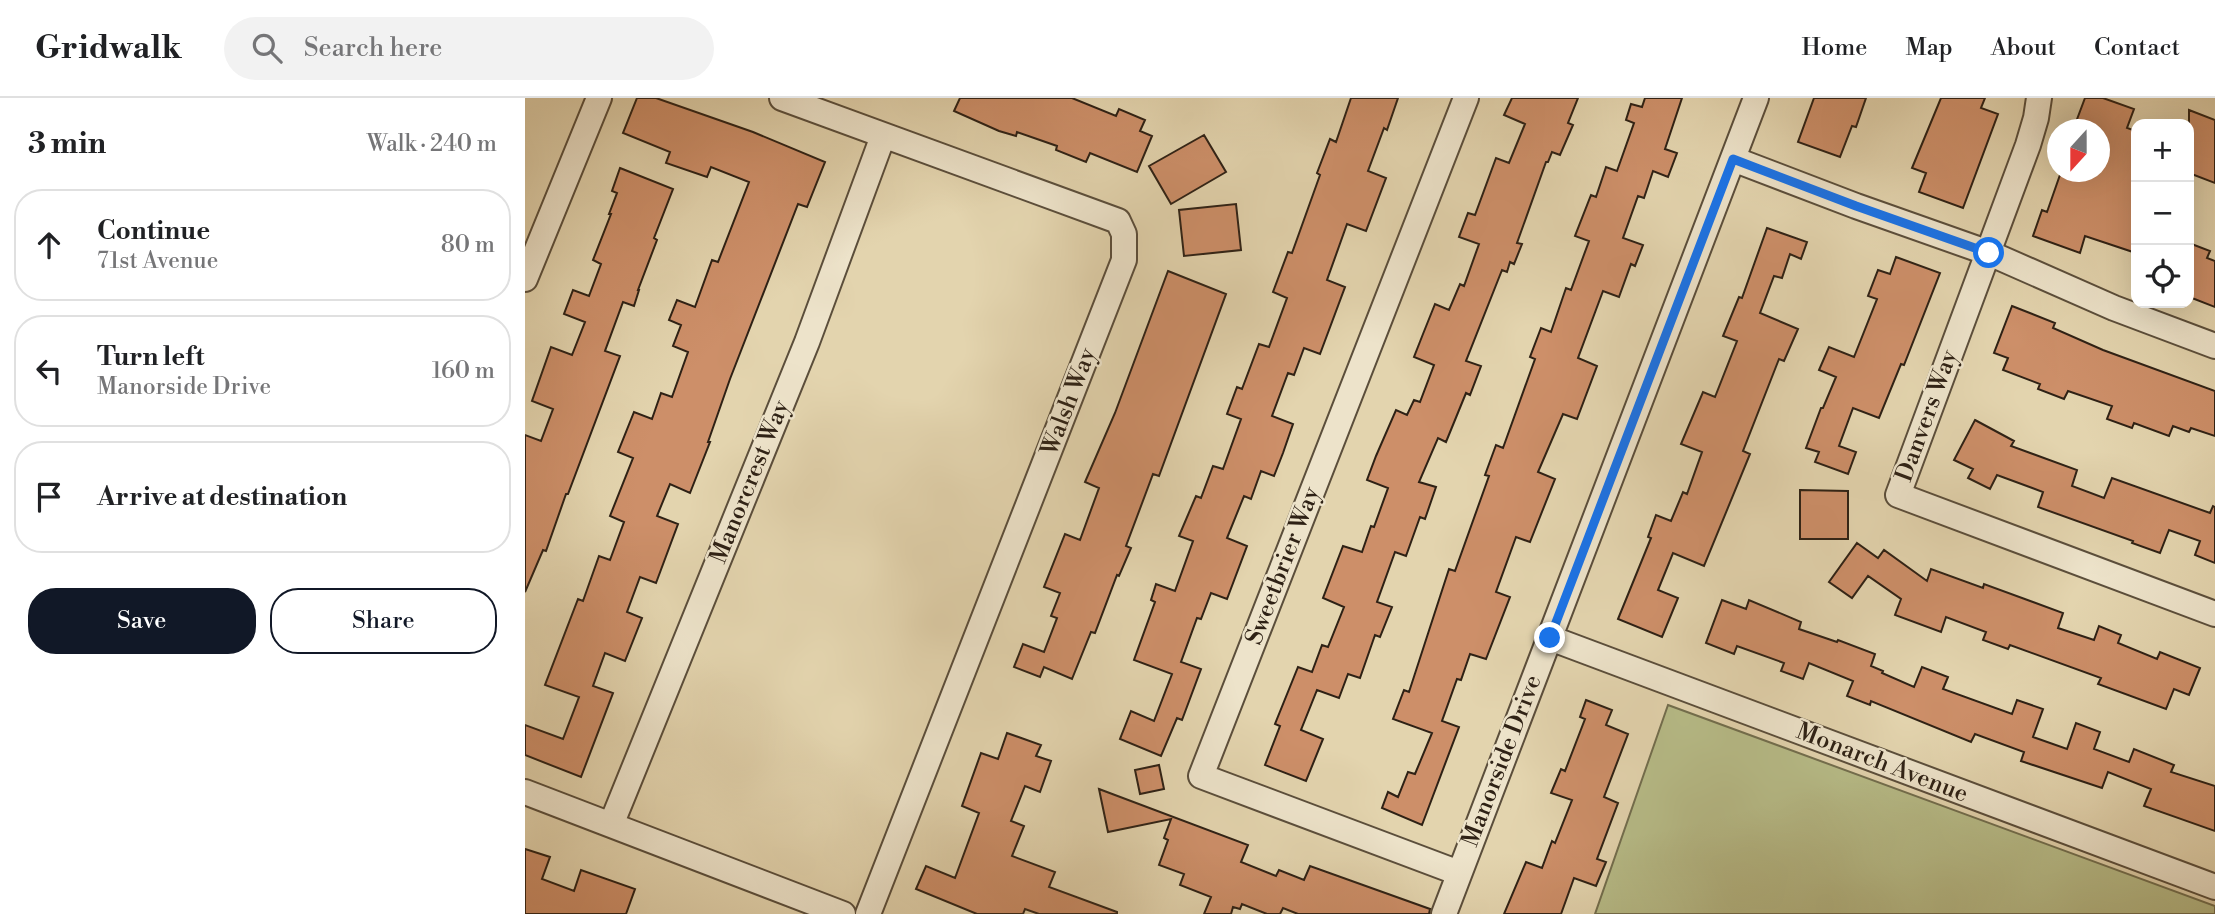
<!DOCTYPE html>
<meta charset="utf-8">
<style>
body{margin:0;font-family:"Libre Bodoni",serif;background:#f2f2f2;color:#202124}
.controls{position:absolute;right:21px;top:21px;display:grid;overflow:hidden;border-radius:14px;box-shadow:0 7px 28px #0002}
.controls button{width:63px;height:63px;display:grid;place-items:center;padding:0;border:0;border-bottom:2px solid #e0e0e0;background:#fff;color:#202124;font:35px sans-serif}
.compass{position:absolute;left:1522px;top:21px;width:63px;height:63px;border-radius:50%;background:#fff;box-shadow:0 7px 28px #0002;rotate:201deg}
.stop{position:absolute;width:21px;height:21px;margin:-16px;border:5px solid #1a73e8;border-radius:50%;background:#fff}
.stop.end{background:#1a73e8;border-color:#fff;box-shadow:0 2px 7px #0008}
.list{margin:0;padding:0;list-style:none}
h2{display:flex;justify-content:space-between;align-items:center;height:91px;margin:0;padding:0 28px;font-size:30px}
h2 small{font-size:23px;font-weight:400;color:#757577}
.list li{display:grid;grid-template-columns:46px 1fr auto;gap:21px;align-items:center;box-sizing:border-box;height:112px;margin:0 14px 14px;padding:0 14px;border:2px solid #e0e0e0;border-radius:28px}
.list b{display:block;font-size:26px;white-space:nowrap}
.list p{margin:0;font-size:23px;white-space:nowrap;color:#757577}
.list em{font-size:23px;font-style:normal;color:#757577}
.actions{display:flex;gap:14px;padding:21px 28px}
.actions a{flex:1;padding:16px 0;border:2px solid #111827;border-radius:28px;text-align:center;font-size:24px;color:#111827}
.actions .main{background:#111827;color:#fff}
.icon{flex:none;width:38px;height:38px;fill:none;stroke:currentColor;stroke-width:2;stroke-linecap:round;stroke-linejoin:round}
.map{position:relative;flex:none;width:1690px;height:816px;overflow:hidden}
header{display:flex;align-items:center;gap:42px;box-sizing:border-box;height:98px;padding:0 35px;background:#fff;border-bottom:2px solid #e0e0e0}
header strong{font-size:33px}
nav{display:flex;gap:38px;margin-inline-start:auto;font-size:24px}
.search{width:490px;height:63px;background:#f2f2f2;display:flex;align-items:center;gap:18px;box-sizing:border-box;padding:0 24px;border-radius:38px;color:#757577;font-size:26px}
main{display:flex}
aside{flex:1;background:#fff}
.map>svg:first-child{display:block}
</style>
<header>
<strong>Gridwalk</strong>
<div class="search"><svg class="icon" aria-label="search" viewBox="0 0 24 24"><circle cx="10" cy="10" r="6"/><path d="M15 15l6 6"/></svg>Search here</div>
<nav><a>Home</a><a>Map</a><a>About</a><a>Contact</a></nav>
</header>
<main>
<aside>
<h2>3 min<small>Walk · 240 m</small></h2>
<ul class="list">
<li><svg class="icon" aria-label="ahead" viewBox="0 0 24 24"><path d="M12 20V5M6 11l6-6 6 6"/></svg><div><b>Continue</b><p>71st Avenue</p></div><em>80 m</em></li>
<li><svg class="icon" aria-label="left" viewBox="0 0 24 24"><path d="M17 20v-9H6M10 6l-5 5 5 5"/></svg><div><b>Turn left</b><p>Manorside Drive</p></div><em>160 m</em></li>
<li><svg class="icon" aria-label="arrive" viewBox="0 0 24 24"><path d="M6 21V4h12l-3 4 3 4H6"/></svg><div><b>Arrive at destination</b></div></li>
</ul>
<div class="actions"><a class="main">Save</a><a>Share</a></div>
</aside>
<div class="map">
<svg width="1690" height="816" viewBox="0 0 1690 816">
<rect width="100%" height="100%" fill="#e3d4ae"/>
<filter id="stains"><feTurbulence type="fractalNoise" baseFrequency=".00286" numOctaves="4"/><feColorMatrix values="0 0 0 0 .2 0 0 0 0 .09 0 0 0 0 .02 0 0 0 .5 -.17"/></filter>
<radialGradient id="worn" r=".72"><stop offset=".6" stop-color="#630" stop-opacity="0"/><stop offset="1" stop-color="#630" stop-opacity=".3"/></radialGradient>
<!-- green -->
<path fill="#b7bc88" stroke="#726e4e" stroke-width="2" d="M 1143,607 L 1690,808 L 1690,816 L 1070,816 Z"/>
<!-- building -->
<path fill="#cd8f69" stroke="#2e2115" stroke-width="2" d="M 112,0 L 131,0 L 228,34 L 300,64 L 282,109 L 273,106 L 205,281 L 183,344 L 185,344 L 165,395 L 145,386 L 132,418 L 153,426 L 131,485 L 115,479 L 102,514 L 117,520 L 100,563 L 80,555 L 68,588 L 88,595 L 56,679 L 0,657 L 0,627 L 38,641 L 54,599 L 20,587 L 53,501 L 58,503 L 74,458 L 85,462 L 99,424 L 85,418 L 108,360 L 93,354 L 109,314 L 127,321 L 136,295 L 147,299 L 163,254 L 148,248 L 156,227 L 144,222 L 152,202 L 170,209 L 187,162 L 193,164 L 224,84 L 186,69 L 182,79 L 141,65 L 145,54 L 98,35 Z
M 435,0 L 547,0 L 591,18 L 594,11 L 620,22 L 615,33 L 627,38 L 612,74 L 565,55 L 561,64 L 531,52 L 532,48 L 492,34 L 491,38 L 474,33 L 429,13 Z
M 826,0 L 873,0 L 862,32 L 859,30 L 843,73 L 861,80 L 841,133 L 822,126 L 802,182 L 820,189 L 795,256 L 779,250 L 769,277 L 763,275 L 747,318 L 768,326 L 758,355 L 749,378 L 736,373 L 726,401 L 719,398 L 702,440 L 722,448 L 702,501 L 686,495 L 676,521 L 672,520 L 656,564 L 676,571 L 657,622 L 652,620 L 636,658 L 595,641 L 606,613 L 629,623 L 647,576 L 609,562 L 630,504 L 626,502 L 631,486 L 650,493 L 668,443 L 654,438 L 671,398 L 676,400 L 688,368 L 698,371 L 716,321 L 702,316 L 712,289 L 717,291 L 734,246 L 744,249 L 762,200 L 748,194 L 763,154 L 767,155 L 795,77 L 792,75 L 805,41 L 811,44 Z
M 987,0 L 1053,0 L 1043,25 L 1048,27 L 1035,57 L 1027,54 L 1023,64 L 1021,64 L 992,145 L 997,146 L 989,166 L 985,164 L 982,174 L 977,172 L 941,263 L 956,268 L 945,297 L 941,295 L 921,344 L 913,340 L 894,384 L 911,389 L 900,421 L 895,419 L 881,458 L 870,454 L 852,504 L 867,509 L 855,539 L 850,537 L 835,580 L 823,576 L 814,600 L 792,592 L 776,632 L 798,641 L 781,683 L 740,667 L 755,628 L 750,626 L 773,569 L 787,574 L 797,547 L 803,549 L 819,509 L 798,500 L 818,448 L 837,454 L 846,428 L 849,429 L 863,390 L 842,382 L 851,358 L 871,312 L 882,317 L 889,302 L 895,304 L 909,267 L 889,259 L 898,236 L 910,206 L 924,212 L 935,186 L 939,188 L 954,146 L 934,139 L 943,115 L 950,117 L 971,60 L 984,65 L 1000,26 L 979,17 Z
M 1120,0 L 1157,0 L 1140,51 L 1152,55 L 1143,79 L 1128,73 L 1119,100 L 1113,98 L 1098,140 L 1118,147 L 1110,168 L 1106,166 L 1094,199 L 1078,193 L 1053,260 L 1072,268 L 1052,321 L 1038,316 L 1013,374 L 1030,381 L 1005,444 L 991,439 L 971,494 L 985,499 L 961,561 L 945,556 L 936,582 L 932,581 L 917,623 L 934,629 L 897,727 L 857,710 L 863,694 L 873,699 L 883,674 L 890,676 L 907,635 L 868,621 L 879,592 L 884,594 L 924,471 L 930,473 L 964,378 L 960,377 L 971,347 L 978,350 L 1010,261 L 1005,259 L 1016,230 L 1026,234 L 1041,190 L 1046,192 L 1064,143 L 1050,138 L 1066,97 L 1071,99 L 1081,69 L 1092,73 L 1109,25 L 1101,22 L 1106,6 L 1117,9 Z
M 1289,0 L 1341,0 L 1331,29 L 1327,28 L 1315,59 L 1273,44 Z
M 1416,0 L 1460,0 L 1456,10 L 1473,16 L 1438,110 L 1394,94 L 1401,75 L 1387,70 Z
M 1560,0 L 1578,0 L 1609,11 L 1602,30 L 1611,33 L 1611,155 L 1560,138 L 1555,155 L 1508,138 L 1517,112 L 1522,114 L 1536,74 L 1574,74 L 1574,32 L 1548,32 Z
M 1664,12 L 1690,22 L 1690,85 L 1664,75 Z
M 679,37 L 701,74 L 646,106 L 624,68 Z
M 95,70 L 148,91 L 129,140 L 132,142 L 113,192 L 114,192 L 109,208 L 98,204 L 80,253 L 95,258 L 43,396 L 41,396 L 21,453 L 18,452 L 0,494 L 0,337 L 16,343 L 28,311 L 7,303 L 26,249 L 47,257 L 60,224 L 39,216 L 48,192 L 64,198 L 76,166 L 68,162 L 86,116 L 84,116 L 92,95 L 87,93 Z
M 711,106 L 716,152 L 659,158 L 654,112 Z
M 1242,130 L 1282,144 L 1276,161 L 1265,156 L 1257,180 L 1249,178 L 1235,215 L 1273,231 L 1259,263 L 1254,261 L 1218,353 L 1225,356 L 1179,468 L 1148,455 L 1133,492 L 1153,500 L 1137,539 L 1093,521 L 1126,440 L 1123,439 L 1131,417 L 1146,423 L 1158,394 L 1162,396 L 1177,354 L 1156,346 L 1178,294 L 1190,299 L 1212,243 L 1198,238 L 1214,199 L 1217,200 Z
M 1664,145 L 1685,153 L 1682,160 L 1690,163 L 1690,209 L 1667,200 L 1664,204 Z
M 1371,159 L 1415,175 L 1379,267 L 1376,266 L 1354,320 L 1328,310 L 1314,348 L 1331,354 L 1323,376 L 1290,364 L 1294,354 L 1281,350 L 1296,310 L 1298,310 L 1311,279 L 1294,272 L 1304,249 L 1329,259 L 1352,201 L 1343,198 L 1353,172 L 1365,176 Z
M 643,173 L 701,196 L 634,378 L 628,376 L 601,448 L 606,450 L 594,478 L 592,477 L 570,535 L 566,534 L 547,581 L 519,569 L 515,579 L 489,569 L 498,546 L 519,554 L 532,520 L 526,518 L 535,495 L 519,489 L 540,436 L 555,442 L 574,390 L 560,384 L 590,315 Z
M 1487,208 L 1530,225 L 1528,230 L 1578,252 L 1690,293 L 1690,338 L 1666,330 L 1664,334 L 1648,328 L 1644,338 L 1609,325 L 1607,330 L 1582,321 L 1587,308 L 1543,293 L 1539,301 L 1513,291 L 1515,286 L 1478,272 L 1483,260 L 1469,255 Z
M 1450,322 L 1489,343 L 1486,348 L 1552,372 L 1547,388 L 1579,400 L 1587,380 L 1685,415 L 1688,408 L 1690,409 L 1690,465 L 1670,457 L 1675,443 L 1644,432 L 1635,455 L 1607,445 L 1608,443 L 1513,409 L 1518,394 L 1472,377 L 1465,391 L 1443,380 L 1448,371 L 1429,362 Z
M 1275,392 L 1323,393 L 1323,441 L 1275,441 Z
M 1332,445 L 1353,460 L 1359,452 L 1402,483 L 1406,471 L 1458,490 L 1459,486 L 1538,515 L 1533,530 L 1569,542 L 1574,528 L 1596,537 L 1593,545 L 1632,561 L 1635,554 L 1675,570 L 1664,597 L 1649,591 L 1641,611 L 1573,586 L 1576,580 L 1485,547 L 1483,551 L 1458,542 L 1461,534 L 1421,519 L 1416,534 L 1370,517 L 1376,501 L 1343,478 L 1327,500 L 1304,484 Z
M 1197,502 L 1221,511 L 1224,502 L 1276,524 L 1274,531 L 1312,544 L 1313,542 L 1350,556 L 1346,568 L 1358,573 L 1357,575 L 1389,589 L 1397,569 L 1423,579 L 1418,591 L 1487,616 L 1492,602 L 1518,611 L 1508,639 L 1542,651 L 1551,625 L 1575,634 L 1569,651 L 1604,664 L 1609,651 L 1649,667 L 1646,674 L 1690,688 L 1690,733 L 1619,708 L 1626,691 L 1583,674 L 1577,690 L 1496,663 L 1499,654 L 1450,636 L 1446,644 L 1346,603 L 1345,607 L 1322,598 L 1328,583 L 1284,565 L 1278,581 L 1256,573 L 1259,565 L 1212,548 L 1209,556 L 1181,545 Z
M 1061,602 L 1087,612 L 1081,627 L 1103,636 L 1079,699 L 1093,705 L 1072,761 L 1081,764 L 1071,788 L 1049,780 L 1036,816 L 979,816 L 1001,764 L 1017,770 L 1027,743 L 1030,745 L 1047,702 L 1026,695 L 1036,671 L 1040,673 L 1060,621 L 1055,619 Z
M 482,635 L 516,647 L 511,658 L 526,663 L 515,694 L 500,688 L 486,723 L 499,728 L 487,758 L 530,774 L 524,789 L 592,814 L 592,816 L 514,816 L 500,811 L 498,816 L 452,816 L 391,791 L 401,768 L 430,780 L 454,715 L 437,708 L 456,655 L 473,661 Z
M 634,667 L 639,691 L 615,696 L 610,672 Z
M 574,691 L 723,747 L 716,764 L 751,778 L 754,772 L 779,782 L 785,768 L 905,811 L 904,816 L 773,816 L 758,810 L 755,816 L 742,816 L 717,806 L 715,811 L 708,809 L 706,816 L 679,816 L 686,799 L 655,787 L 659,776 L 634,767 L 643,742 L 639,740 L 646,721 L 583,734 Z
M 0,751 L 25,759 L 17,781 L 49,793 L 56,772 L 110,791 L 101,816 L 0,816 Z"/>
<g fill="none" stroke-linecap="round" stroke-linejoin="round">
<!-- minor casing -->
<g stroke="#5b4e3b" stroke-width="28">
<path id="minor" d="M 257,0 L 593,123 L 599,136 L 599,162 L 343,816
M 1514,0 L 1511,20 L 1503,47 L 1373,397 L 1690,516
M 1208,61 L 1331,108 L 1464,155 L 1589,210 L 1690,248
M 0,181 L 74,0
M 1025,540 L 1690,789
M 0,694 L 318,816
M 86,727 L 282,244 L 358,38
M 934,775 L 676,678 L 941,0
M 919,816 L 1231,0"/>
</g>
<!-- minor -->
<use href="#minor" stroke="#ede3ca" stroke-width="24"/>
</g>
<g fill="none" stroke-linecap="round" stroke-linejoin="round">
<!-- route -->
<path stroke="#1a73e8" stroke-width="9" d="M 1025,540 L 1208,61 L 1331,108 L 1464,155"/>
</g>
<g text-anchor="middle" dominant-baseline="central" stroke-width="5" stroke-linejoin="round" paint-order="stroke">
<!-- street labels -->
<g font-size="24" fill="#2e2115" stroke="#ede3ca">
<text transform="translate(544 304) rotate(-69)">Walsh Way</text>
<text transform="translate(1402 318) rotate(-70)">Danvers Way</text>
<text transform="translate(225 384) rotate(-68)">Manorcrest Way</text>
<text transform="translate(758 468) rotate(-69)">Sweetbrier Way</text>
<text transform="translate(977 663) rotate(-69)">Manorside Drive</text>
<text transform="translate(1357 665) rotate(21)">Monarch Avenue</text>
</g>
</g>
<rect width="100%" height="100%" filter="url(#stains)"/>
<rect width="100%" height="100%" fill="url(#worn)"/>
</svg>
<div class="controls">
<button>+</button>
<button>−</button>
<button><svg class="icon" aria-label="locate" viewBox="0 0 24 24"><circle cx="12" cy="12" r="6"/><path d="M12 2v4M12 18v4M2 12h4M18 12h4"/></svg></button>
</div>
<svg class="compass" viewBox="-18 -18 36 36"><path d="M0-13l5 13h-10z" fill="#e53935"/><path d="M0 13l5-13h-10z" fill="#757577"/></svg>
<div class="stop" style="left:1464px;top:155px"></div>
<div class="stop end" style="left:1025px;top:540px"></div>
</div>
</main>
